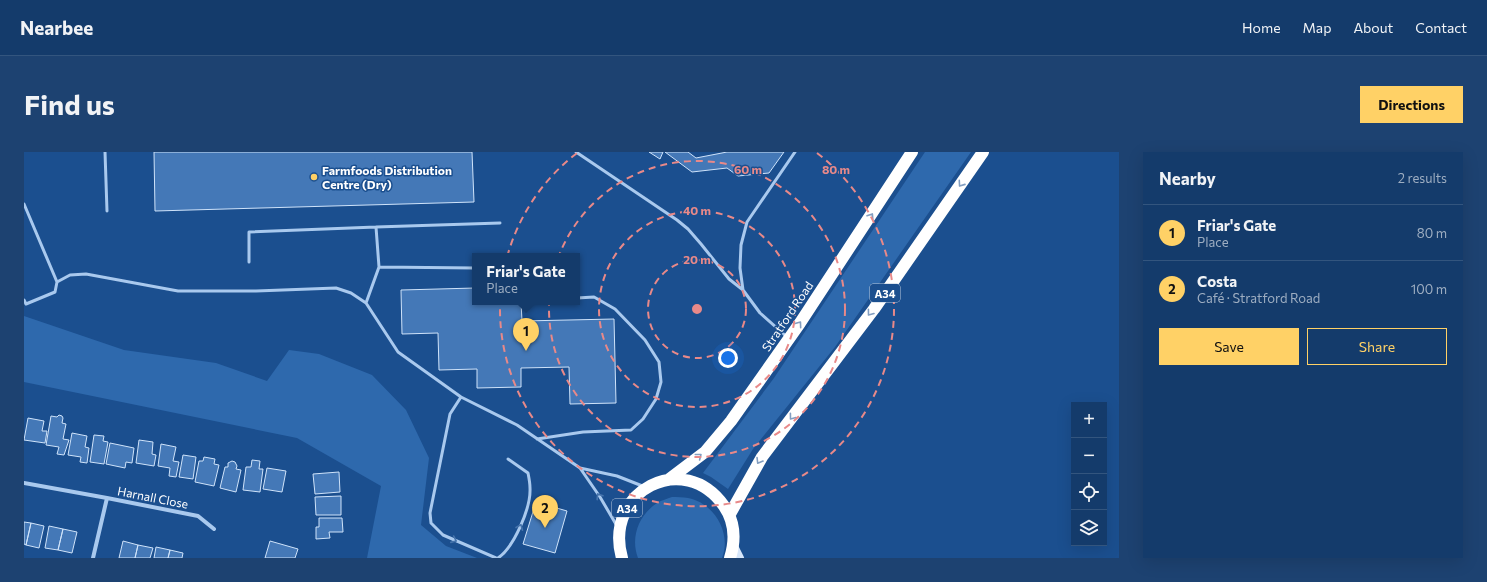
<!DOCTYPE html>
<meta charset="utf-8">
<style>
body{margin:0;font-family:Commissioner,sans-serif;background:#1d4271;color:#f1f3f6}
.controls{position:absolute;right:12px;bottom:12px;display:grid;overflow:hidden;border-radius:0px;box-shadow:0 4px 16px #0002}
.controls button{width:36px;height:36px;display:grid;place-items:center;padding:0;border:0;border-bottom:1px solid #33557e;background:#143b6b;color:#f1f3f6;font:20px sans-serif}
.you{position:absolute;left:704px;top:206px;width:14px;height:14px;margin:-10px;border:3px solid #fff;border-radius:50%;background:#1a73e8;box-shadow:0 0 0 6px #1a73e833}
.badge{display:grid;place-items:center;width:26px;height:26px;border-radius:50%;background:#ffd166;color:#111;font-size:13px;font-weight:700}
.pin{position:absolute;translate:-50% -33px;filter:drop-shadow(0 1px 2px #0008)}
.pin::after{content:'';position:absolute;top:21px;width:14px;height:12px;background:inherit;clip-path:polygon(0 0,100% 0,50% 100%)}
.popup{position:absolute;left:448px;top:101px;width:108px;height:52px;box-sizing:border-box;display:grid;place-content:center;border-radius:0px;background:#143b6b;filter:drop-shadow(0 1px 3px #0005);font-size:13px;white-space:nowrap;color:#9dadc1}
.popup b{font-size:15px;color:#f1f3f6}
.popup::after{content:'';position:absolute;left:50%;top:100%;margin-left:-8px;border:8px solid transparent;border-top-color:#143b6b}
.list{margin:0;padding:0;list-style:none}
h2{display:flex;justify-content:space-between;align-items:center;height:52px;margin:0;padding:0 16px;font-size:17px}
h2 small{font-size:13px;font-weight:400;color:#9dadc1}
.list li{display:grid;grid-template-columns:26px 1fr auto;gap:12px;align-items:center;box-sizing:border-box;height:56px;padding:0 16px;border-top:1px solid #33557e}
.list b{display:block;font-size:15px;white-space:nowrap}
.list p{margin:0;font-size:13px;white-space:nowrap;color:#9dadc1}
.list em{font-size:13px;font-style:normal;color:#9dadc1}
.actions{display:flex;gap:8px;padding:12px 16px}
.actions a{flex:1;padding:9px 0;border:1px solid #ffd166;border-radius:0px;text-align:center;font-size:14px;color:#ffd166}
.actions .main{background:#ffd166;color:#111}
.icon{flex:none;width:22px;height:22px;fill:none;stroke:currentColor;stroke-width:2;stroke-linecap:round;stroke-linejoin:round}
.map{position:relative;flex:none;width:1095px;height:406px;overflow:hidden;border-radius:0px}
header{display:flex;align-items:center;gap:24px;box-sizing:border-box;height:56px;padding:0 20px;background:#143b6b;border-bottom:1px solid #33557e}
header strong{font-size:19px}
nav{display:flex;gap:22px;margin-inline-start:auto;font-size:14px}
.intro{display:flex;align-items:center;justify-content:space-between;box-sizing:border-box;height:96px;padding:0 24px}
h1{margin:0;font-size:28px}
.button{padding:10px 18px;border-radius:0px;background:#ffd166;color:#111;font-size:14px;font-weight:700}
main{display:flex;gap:24px;padding:0 24px}
aside{flex:1;background:#143b6b;border-radius:0px;box-shadow:0 4px 16px #0002}
.map>svg:first-child{display:block}
</style>
<header>
<strong>Nearbee</strong>
<nav><a>Home</a><a>Map</a><a>About</a><a>Contact</a></nav>
</header>
<div class="intro"><h1>Find us</h1><a class="button">Directions</a></div>
<main>
<div class="map">
<svg width="1095" height="406" viewBox="0 0 1095 406">
<rect width="100%" height="100%" fill="#1b4f8f"/>
<!-- green -->
<path fill="#2e69ad" d="M 901,0 L 947,0 L 811,195 L 729,297 L 704,337 L 687,325 L 679,321 L 750,226 Z
M 0,164 L 100,198 L 192,211 L 243,229 L 265,198 L 295,202 L 348,223 L 382,258 L 405,306 L 397,373 L 422,394 L 453,406 L 343,406 L 357,334 L 273,286 L 0,230 Z
M 648,345 C 653,345 659,345 664,346 C 690,351 708,381 698,406 L 614,406 C 606,385 615,363 633,351 C 638,348 643,347 648,345 Z"/>
<!-- building -->
<path fill="#4478b7" stroke="#cfe3fa" d="M 130,0 L 448,0 L 450,50 L 131,59 Z
M 625,0 L 639,0 L 636,7 Z
M 641,0 L 664,0 L 672,6 L 703,0 L 760,0 L 745,21 L 714,24 L 703,16 L 668,20 Z
M 451,136 L 451,150 L 497,150 L 498,169 L 590,167 L 592,251 L 546,252 L 545,215 L 497,216 L 497,235 L 453,236 L 453,217 L 415,218 L 414,181 L 378,182 L 377,138 Z
M 35,263 L 38,264 L 39,266 L 38,271 L 42,272 L 39,287 L 45,288 L 40,303 L 33,302 L 35,295 L 22,293 L 27,264 L 33,265 Z
M 4,266 L 20,269 L 18,279 L 23,279 L 21,291 L 0,288 Z
M 48,281 L 63,284 L 61,295 L 65,296 L 63,311 L 56,310 L 57,305 L 44,303 Z
M 70,283 L 80,284 L 79,289 L 84,290 L 80,312 L 66,310 Z
M 115,288 L 129,290 L 128,302 L 132,303 L 130,314 L 112,311 Z
M 86,291 L 110,296 L 108,311 L 102,310 L 101,316 L 82,312 Z
M 137,292 L 152,295 L 149,309 L 155,310 L 152,325 L 145,324 L 146,316 L 134,314 Z
M 159,303 L 172,305 L 169,327 L 155,325 Z
M 180,305 L 191,307 L 190,312 L 195,313 L 190,334 L 171,330 L 175,309 L 179,309 Z
M 228,308 L 236,309 L 235,317 L 239,317 L 236,340 L 219,338 L 222,315 L 227,315 Z
M 208,309 L 211,310 L 213,314 L 212,317 L 217,318 L 212,340 L 196,336 L 201,315 L 204,315 L 204,311 Z
M 243,316 L 262,319 L 258,340 L 239,337 Z
M 315,320 L 316,340 L 291,342 L 289,322 Z
M 317,344 L 317,363 L 292,363 L 291,345 Z
M 512,350 L 543,359 L 531,401 L 499,392 Z
M 295,366 L 318,366 L 319,380 L 305,380 L 306,386 L 292,387 L 292,375 L 295,375 Z
M 0,370 L 7,371 L 2,393 L 0,392 Z
M 7,371 L 20,374 L 15,396 L 2,393 Z
M 25,374 L 39,377 L 34,398 L 21,396 Z
M 39,377 L 53,380 L 48,401 L 34,398 Z
M 99,389 L 114,393 L 111,406 L 95,406 Z
M 246,389 L 274,397 L 271,406 L 241,406 Z
M 114,393 L 129,396 L 126,406 L 111,406 Z
M 132,395 L 146,398 L 144,406 L 130,406 Z
M 146,398 L 159,401 L 158,406 L 144,406 Z"/>
<g fill="none" stroke-linecap="round" stroke-linejoin="round">
<!-- lane -->
<path stroke="#a9c9ee" stroke-width="3" d="M 81,0 L 83,59
M 552,0 L 653,68 L 664,77 L 677,92 L 705,127 L 719,138
M 0,52 L 33,130 L 31,140 L 2,152 L 0,148
M 225,110 L 225,80 L 352,75
M 451,116 L 355,115 L 352,75 L 476,71
M 33,130 L 46,123 L 62,122 L 154,139 L 232,139 L 312,136 L 327,141 L 342,151 L 374,200 L 437,245 L 493,273 L 556,316
M 342,151 L 355,115
M 763,185 L 736,161 L 719,138 L 716,116 L 717,93 L 723,70 L 771,0
M 437,245 L 426,262 L 406,361 L 407,371 L 419,383 L 472,406
M 513,287 L 559,280 L 607,278 L 619,267 L 632,247 L 637,230 L 635,210 L 621,188 L 591,157 L 570,145 L 553,146
M 593,374 L 576,345 L 556,316 L 593,324 L 621,335
M 474,406 C 490,395 507,356 506,336 C 506,331 505,326 504,321 L 484,307"/>
<!-- street -->
<path stroke="#a9c9ee" stroke-width="4" d="M 0,331 L 83,346 L 69,406
M 83,346 L 174,364 L 190,377"/>
<!-- secondary -->
<path stroke="#d6e6fa" stroke-width="8" d="M 710,394 L 716,406"/>
<!-- highway -->
<path stroke="#fff" stroke-width="12" d="M 644,328 L 681,300 L 707,269 L 776,171 L 888,0
M 706,362 L 738,305 L 850,157 L 959,0
M 598,406 C 579,339 660,297 700,354 C 711,370 712,387 706,406"/>
</g>
<!-- one-way arrows -->
<defs><path id="oneway-chevron" d="M-2-3.5L2.5 0L-2 3.5" fill="none" stroke-width="1.6" stroke-linecap="round" stroke-linejoin="round"/></defs>
<g stroke="#829ec1">
<use href="#oneway-chevron" transform="translate(937 32) rotate(125)"/>
<use href="#oneway-chevron" transform="translate(847 64) rotate(-57)"/>
<use href="#oneway-chevron" transform="translate(846 161) rotate(127)"/>
<use href="#oneway-chevron" transform="translate(775 172) rotate(-54)"/>
<use href="#oneway-chevron" transform="translate(768 265) rotate(127)"/>
<use href="#oneway-chevron" transform="translate(675 304) rotate(-38)"/>
<use href="#oneway-chevron" transform="translate(735 309) rotate(121)"/>
</g>
<g stroke="#4674ac">
<use href="#oneway-chevron" transform="translate(575 344) rotate(-123)"/>
<use href="#oneway-chevron" transform="translate(496 375) rotate(-68)"/>
<use href="#oneway-chevron" transform="translate(430 388) rotate(24)"/>
</g>
<!-- distance rings -->
<g fill="none" stroke="#e88989" stroke-width="2" stroke-dasharray="7 5">
<circle cx="673" cy="157" r="49"/>
<circle cx="673" cy="157" r="98"/>
<circle cx="673" cy="157" r="148"/>
<path d="M793 1A197 197 0 1 1 553 1"/>
</g>
<!-- markers -->
<circle fill="#ffd166" stroke="#1b4f8f" stroke-width="1.5" cx="290" cy="25" r="4"/>
<g text-anchor="middle" dominant-baseline="central" stroke-width="3" stroke-linejoin="round" paint-order="stroke">
<!-- shield labels -->
<g fill="#1b4f8f" stroke="#bbcadd" stroke-width="1">
<rect x="846" y="132" width="30" height="18" rx="3"/>
<rect x="588" y="347" width="30" height="18" rx="3"/>
</g>
<g font-size="11" font-weight="bold" fill="#fff">
<text x="861" y="141">A34</text>
<text x="603" y="356">A34</text>
</g>
<!-- poi labels -->
<g font-size="12" font-weight="bold" fill="#fff" stroke="#1b4f8f" text-anchor="start">
<text x="298" y="18">Farmfoods Distribution<tspan x="298" dy="14">Centre (Dry)</tspan></text>
</g>
<!-- street labels -->
<g font-size="12" fill="#fff" stroke="#1b4f8f">
<text transform="translate(763 164) rotate(-56)">Stratford Road</text>
<text transform="translate(129 345) rotate(11)">Harnall Close</text>
</g>
</g>
<circle cx="673" cy="157" r="6" fill="#e88989" stroke="#1b4f8f" stroke-width="2"/>
<g font-size="12" text-anchor="middle" font-weight="bold" fill="#e88989" stroke="#1b4f8f" stroke-width="3" stroke-linejoin="round" paint-order="stroke">
<text x="812" y="22">80 m</text>
<text x="724" y="22">60 m</text>
<text x="673" y="63">40 m</text>
<text x="673" y="112">20 m</text>
</g>
</svg>
<div class="controls">
<button>+</button>
<button>−</button>
<button><svg class="icon" aria-label="locate" viewBox="0 0 24 24"><circle cx="12" cy="12" r="6"/><path d="M12 2v4M12 18v4M2 12h4M18 12h4"/></svg></button>
<button><svg class="icon" aria-label="layers" viewBox="0 0 24 24"><path d="M12 4l9 5-9 5-9-5zM3 14l9 5 9-5"/></svg></button>
</div>
<div class="you"></div>
<div class="pin badge" style="left:502px;top:199px">1</div>
<div class="popup"><b>Friar's Gate</b>Place</div>
<div class="pin badge" style="left:521px;top:376px">2</div>
</div>
<aside>
<h2>Nearby<small>2 results</small></h2>
<ul class="list">
<li><span class="badge">1</span><div><b>Friar's Gate</b><p>Place</p></div><em>80 m</em></li>
<li><span class="badge">2</span><div><b>Costa</b><p>Café · Stratford Road</p></div><em>100 m</em></li>
</ul>
<div class="actions"><a class="main">Save</a><a>Share</a></div>
</aside>
</main>
